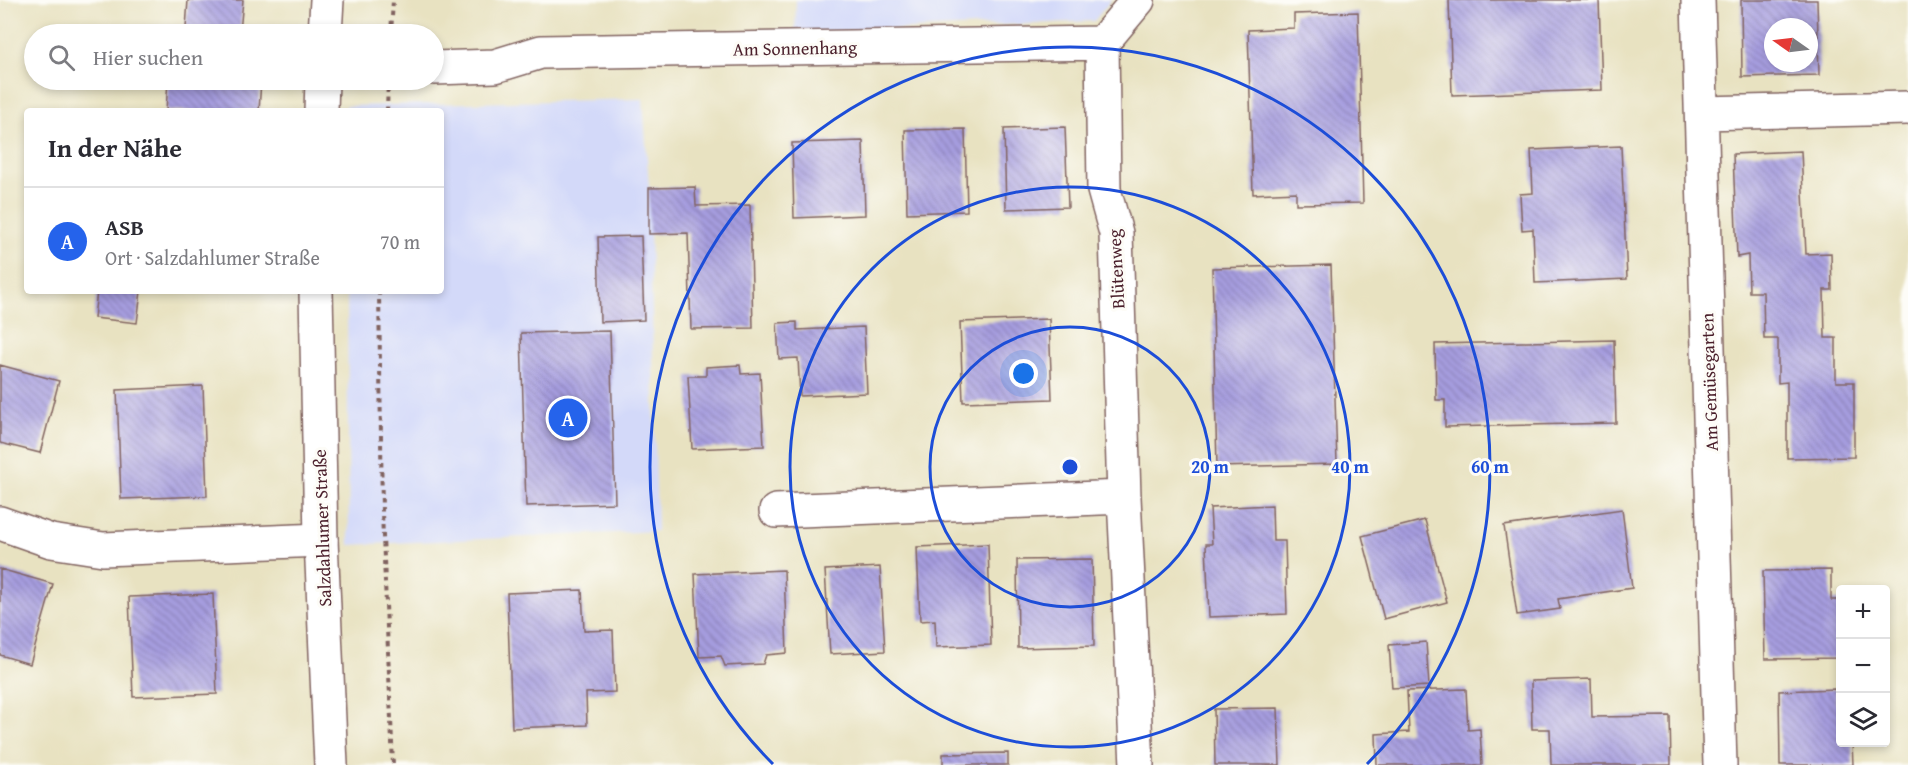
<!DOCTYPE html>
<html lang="de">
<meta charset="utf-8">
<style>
body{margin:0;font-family:"Gentium Book Plus",serif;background:#f7f7f7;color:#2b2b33}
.controls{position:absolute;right:18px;bottom:18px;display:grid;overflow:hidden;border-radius:6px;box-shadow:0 3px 9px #0003}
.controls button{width:54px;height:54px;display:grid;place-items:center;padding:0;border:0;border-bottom:2px solid #e1e1e2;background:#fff;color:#2b2b33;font:30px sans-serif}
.compass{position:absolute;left:1764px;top:18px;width:54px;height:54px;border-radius:50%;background:#fff;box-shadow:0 3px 9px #0003;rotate:284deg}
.you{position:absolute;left:1024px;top:374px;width:21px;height:21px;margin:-15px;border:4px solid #fff;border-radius:50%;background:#1a73e8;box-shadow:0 0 0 9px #1a73e833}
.badge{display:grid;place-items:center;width:39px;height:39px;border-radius:50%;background:#2563eb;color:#fff;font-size:20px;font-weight:700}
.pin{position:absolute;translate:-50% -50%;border:3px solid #fff;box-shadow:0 2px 6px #0006}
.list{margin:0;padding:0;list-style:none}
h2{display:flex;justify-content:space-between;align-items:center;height:78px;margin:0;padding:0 24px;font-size:26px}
h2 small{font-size:20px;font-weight:400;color:#7c7c81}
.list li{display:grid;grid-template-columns:39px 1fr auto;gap:18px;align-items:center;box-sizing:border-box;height:108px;padding:0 24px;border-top:2px solid #e1e1e2}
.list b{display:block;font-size:22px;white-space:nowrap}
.list p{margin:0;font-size:20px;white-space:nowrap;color:#7c7c81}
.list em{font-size:20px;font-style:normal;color:#7c7c81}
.icon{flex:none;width:33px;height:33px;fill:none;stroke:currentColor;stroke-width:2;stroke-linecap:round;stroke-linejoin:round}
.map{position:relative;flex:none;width:1908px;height:765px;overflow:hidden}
.search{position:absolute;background:#fff;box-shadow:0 3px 9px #0003;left:24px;top:24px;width:420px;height:66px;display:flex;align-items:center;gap:15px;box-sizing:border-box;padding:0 21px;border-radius:33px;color:#7c7c81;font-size:22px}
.panel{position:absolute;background:#fff;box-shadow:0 3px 9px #0003;left:24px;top:108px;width:420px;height:186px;border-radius:6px}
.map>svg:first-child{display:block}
</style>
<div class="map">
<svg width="1908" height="765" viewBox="0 0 1908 765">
<defs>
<pattern id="building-back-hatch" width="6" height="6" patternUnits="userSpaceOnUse" patternTransform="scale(1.5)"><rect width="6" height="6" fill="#a69ddf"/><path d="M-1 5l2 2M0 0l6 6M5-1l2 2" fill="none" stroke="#897fb5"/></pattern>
</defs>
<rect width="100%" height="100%" fill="#fdfcf7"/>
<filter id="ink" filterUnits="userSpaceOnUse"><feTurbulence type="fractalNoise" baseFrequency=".0167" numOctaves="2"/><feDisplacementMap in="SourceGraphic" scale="12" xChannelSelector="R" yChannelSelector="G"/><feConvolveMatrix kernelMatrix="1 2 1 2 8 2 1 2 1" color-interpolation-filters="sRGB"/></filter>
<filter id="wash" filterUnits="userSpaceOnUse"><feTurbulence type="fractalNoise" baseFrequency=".008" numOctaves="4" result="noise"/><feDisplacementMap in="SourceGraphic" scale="24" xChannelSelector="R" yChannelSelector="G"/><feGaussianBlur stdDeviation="1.35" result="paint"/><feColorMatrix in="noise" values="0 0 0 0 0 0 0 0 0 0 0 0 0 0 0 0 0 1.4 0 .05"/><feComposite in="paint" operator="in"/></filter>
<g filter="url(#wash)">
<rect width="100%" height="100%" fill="#e8e2c1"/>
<!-- built -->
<path fill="#d3d9f9" d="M 796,0 L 1111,0 L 1094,21 L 795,34 Z
M 643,99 L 649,188 L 657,531 L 349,545 L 347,291 L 441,291 L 441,111 L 346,111 L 345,106 Z"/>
<g id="blocks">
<!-- building -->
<path fill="url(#building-back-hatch)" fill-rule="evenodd" d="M 188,0 L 243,0 L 240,32 L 186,28 Z
M 1449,0 L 1599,0 L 1602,90 L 1452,95 Z
M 1741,0 L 1817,0 L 1819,75 L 1742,77 ZM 1773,27 L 1809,27 L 1809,63 L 1773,63 Z
M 1358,12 L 1363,203 L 1296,204 L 1296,192 L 1253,194 L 1248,30 L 1294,28 L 1294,14 Z
M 168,80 L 261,80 L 259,111 L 166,111 Z
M 1065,127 L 1068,207 L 1006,209 L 1004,129 Z
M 965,129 L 967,211 L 907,213 L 905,130 Z
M 863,141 L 865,215 L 794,218 L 792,143 Z
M 1621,146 L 1627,279 L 1535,283 L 1533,229 L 1522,230 L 1520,194 L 1533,193 L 1531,150 Z
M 1801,151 L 1806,254 L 1831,253 L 1832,290 L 1824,290 L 1825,338 L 1836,338 L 1836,382 L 1854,382 L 1854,457 L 1787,458 L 1787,382 L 1778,383 L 1778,339 L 1764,339 L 1763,292 L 1749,292 L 1748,255 L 1737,257 L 1733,154 Z
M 695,187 L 696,206 L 750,205 L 753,328 L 691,329 L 688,233 L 649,234 L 649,188 Z
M 641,236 L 644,320 L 600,322 L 598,237 Z
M 1331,265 L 1337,464 L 1217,467 L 1212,268 Z
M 97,291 L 141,291 L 137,323 L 94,318 Z
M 1049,319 L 1052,399 L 963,402 L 960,322 Z
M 797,322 L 797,330 L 864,327 L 867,393 L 800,396 L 798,358 L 779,359 L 777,323 Z
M 610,331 L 615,503 L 526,506 L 521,333 Z
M 1614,340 L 1616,423 L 1445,427 L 1445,400 L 1436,400 L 1435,344 Z
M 0,365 L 59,381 L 40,453 L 0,443 Z
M 740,365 L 741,374 L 760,373 L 764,446 L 692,449 L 688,376 L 706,376 L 706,367 Z
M 203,386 L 207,496 L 121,499 L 117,390 Z
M 1272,505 L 1273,541 L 1285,541 L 1287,614 L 1209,617 L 1206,544 L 1212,544 L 1210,508 Z
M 1622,509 L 1632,588 L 1558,599 L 1560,609 L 1517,615 L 1504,526 Z
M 1425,520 L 1447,602 L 1384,619 L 1362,536 Z
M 988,544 L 991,645 L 936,647 L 935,620 L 920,621 L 917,547 Z
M 1092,559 L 1094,646 L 1018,648 L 1017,560 Z
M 880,567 L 885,651 L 830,654 L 825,570 Z
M 0,569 L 53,584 L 30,664 L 0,655 Z
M 784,570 L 787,653 L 766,655 L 763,664 L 725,666 L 721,656 L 699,657 L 695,574 Z
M 1831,570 L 1831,600 L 1840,600 L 1840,658 L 1765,659 L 1763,571 Z
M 582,590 L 584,631 L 613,630 L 615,692 L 586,693 L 587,725 L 512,728 L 507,593 Z
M 213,594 L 217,694 L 133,697 L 129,597 Z
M 1426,642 L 1429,686 L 1392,688 L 1389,645 Z
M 1591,679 L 1592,717 L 1670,716 L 1671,765 L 1551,765 L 1550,729 L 1532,729 L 1531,681 Z
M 1466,689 L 1468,730 L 1480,729 L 1482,765 L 1377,765 L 1376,734 L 1409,732 L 1407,691 Z
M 1836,689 L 1836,704 L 1840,704 L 1840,742 L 1852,742 L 1853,765 L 1780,765 L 1779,691 Z
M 1278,708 L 1280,765 L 1215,765 L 1214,709 Z
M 1008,753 L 1008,765 L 943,765 L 943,754 Z"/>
</g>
</g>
<g filter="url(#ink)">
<use href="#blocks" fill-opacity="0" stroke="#816360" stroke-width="1.5"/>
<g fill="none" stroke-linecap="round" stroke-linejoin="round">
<!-- minor casing -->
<g stroke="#816360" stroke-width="36">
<path id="minor" d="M 1698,0 L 1720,765
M 1102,43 L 1104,190 L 1116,233 L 1124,497 L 1137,765
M 434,68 L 495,66 L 541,52 L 1102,43 L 1138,0
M 1702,113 L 1908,108
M 776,511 L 1124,497
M 0,523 L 51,541 L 103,549 L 321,540"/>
</g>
<!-- major casing -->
<g stroke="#816360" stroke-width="36">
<path id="major" d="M 325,34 L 327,0
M 321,111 L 322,80
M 316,291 L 321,540 L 331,765"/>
</g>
<!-- path -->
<path stroke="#816360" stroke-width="4" stroke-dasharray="4.5 4.5" stroke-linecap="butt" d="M 391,34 L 393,0
M 387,111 L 388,80
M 379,291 L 382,513 L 393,765"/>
<!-- minor -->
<use href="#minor" stroke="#fff" stroke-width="33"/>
<!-- major -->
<use href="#major" stroke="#fff" stroke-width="33"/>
</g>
</g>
<!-- distance rings -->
<g fill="none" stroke="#1d4ed8" stroke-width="3">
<circle cx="1070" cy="467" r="140"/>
<circle cx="1070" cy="467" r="280"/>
<path d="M773 764A420 420 0 1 1 1367 764"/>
</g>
<g text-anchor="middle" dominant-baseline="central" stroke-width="6" stroke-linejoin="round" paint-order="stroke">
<!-- street labels -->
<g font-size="18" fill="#4a1f2b" stroke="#fdfcf7">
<text transform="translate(795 48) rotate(-1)">Am Sonnenhang</text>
<text transform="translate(1116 269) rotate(-93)">Blütenweg</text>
<text transform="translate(1709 382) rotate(-92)">Am Gemüsegarten</text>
<text transform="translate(322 528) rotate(-92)">Salzdahlumer Straße</text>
</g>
</g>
<circle cx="1070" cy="467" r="9" fill="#1d4ed8" stroke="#fdfcf7" stroke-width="3"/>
<g font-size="18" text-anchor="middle" font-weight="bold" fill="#1d4ed8" stroke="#fdfcf7" stroke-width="6" stroke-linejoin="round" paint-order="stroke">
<text x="1210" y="473">20 m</text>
<text x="1350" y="473">40 m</text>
<text x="1490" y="473">60 m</text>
</g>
</svg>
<div class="controls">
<button>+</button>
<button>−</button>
<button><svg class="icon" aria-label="layers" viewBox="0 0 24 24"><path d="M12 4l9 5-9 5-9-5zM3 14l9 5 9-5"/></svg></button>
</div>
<svg class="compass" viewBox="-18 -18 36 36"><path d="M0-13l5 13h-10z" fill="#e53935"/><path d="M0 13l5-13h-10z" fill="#7c7c81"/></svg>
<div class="you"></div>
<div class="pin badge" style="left:568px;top:418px">A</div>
<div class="search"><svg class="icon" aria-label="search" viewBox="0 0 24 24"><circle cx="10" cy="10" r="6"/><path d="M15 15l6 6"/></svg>Hier suchen</div>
<section class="panel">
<h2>In der Nähe<small></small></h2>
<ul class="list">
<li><span class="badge">A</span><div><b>ASB</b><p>Ort · Salzdahlumer Straße</p></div><em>70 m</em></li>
</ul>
</section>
</div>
